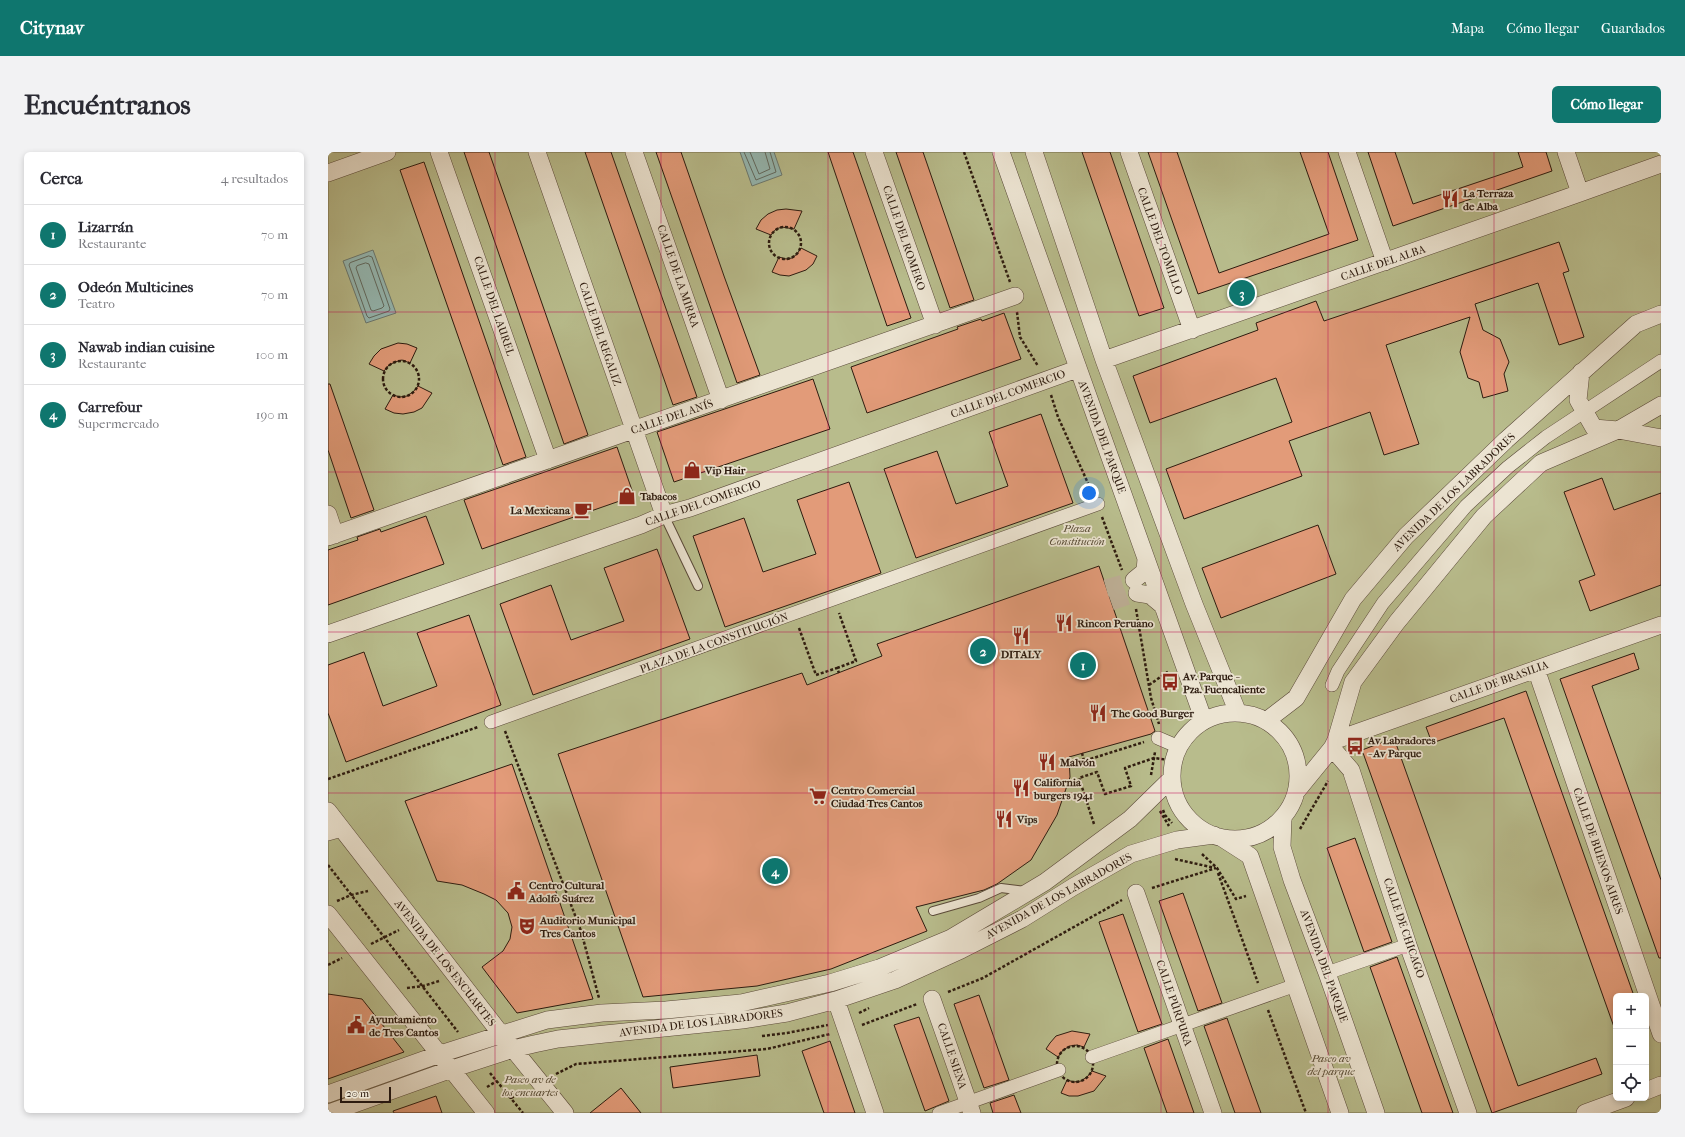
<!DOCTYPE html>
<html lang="es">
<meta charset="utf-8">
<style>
body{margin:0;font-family:"IM FELL French Canon",serif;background:#f2f2f3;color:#2b2b33}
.controls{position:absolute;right:12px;bottom:12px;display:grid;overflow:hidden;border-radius:6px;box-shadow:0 2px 6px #0003}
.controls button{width:36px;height:36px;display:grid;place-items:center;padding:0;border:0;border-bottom:1px solid #e1e1e2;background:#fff;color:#2b2b33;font:20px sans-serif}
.scale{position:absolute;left:12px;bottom:10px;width:51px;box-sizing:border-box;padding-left:4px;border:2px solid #2d1b0f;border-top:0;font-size:11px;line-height:14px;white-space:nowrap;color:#2d1b0f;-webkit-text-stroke:3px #ece4d2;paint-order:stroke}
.you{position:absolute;left:761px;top:341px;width:14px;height:14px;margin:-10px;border:3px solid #fff;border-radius:50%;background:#1a73e8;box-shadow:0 0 0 6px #1a73e833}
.badge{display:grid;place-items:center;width:26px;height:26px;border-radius:50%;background:#0f766e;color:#fff;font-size:13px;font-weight:700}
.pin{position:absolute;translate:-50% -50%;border:2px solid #fff;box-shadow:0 1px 4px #0006}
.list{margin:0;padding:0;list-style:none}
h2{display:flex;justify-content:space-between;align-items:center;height:52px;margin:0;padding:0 16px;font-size:17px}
h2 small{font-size:13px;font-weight:400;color:#7c7c81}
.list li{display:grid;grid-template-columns:26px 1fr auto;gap:12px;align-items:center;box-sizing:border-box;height:60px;padding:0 16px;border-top:1px solid #e1e1e2}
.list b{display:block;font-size:15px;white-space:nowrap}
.list p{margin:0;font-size:13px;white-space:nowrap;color:#7c7c81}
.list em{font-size:13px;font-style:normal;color:#7c7c81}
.icon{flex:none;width:22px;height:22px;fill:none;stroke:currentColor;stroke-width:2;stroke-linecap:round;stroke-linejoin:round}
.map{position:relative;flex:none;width:1333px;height:961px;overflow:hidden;border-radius:6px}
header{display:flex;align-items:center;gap:24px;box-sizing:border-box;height:56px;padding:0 20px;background:#0f766e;color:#fff}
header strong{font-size:19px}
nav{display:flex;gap:22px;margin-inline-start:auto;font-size:14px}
.intro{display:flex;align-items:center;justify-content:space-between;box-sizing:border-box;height:96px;padding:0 24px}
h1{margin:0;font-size:28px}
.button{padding:10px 18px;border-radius:6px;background:#0f766e;color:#fff;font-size:14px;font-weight:700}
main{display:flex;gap:24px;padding:0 24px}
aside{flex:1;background:#fff;border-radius:6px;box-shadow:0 2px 6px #0003}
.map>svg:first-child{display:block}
</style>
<header>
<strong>Citynav</strong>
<nav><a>Mapa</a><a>Cómo llegar</a><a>Guardados</a></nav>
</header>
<div class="intro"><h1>Encuéntranos</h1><a class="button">Cómo llegar</a></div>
<main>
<aside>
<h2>Cerca<small>4 resultados</small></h2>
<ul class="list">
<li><span class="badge">1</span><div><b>Lizarrán</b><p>Restaurante</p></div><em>70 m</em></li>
<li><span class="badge">2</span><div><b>Odeón Multicines</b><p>Teatro</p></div><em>70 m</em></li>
<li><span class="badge">3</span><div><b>Nawab indian cuisine</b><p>Restaurante</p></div><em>100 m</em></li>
<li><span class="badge">4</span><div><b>Carrefour</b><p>Supermercado</p></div><em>190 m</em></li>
</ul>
</aside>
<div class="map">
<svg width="1333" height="961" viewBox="0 0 1333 961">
<rect width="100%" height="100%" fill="#e2d5b9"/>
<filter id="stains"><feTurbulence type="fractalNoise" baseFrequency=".005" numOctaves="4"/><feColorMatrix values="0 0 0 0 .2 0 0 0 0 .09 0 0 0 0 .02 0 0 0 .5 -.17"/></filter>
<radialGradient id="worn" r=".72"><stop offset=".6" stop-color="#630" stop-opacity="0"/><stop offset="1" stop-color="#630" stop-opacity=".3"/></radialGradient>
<!-- green -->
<path fill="#b8bc8c" stroke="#726c4e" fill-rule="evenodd" d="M 0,0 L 1333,0 L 1333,961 L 0,961 ZM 1288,844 L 1318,844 L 1318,946 L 1288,946 Z"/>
<!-- water -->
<path fill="#95b8b2" stroke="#6b7971" d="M 412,0 L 446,0 L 454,23 L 424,34 Z
M 45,98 L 68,161 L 38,171 L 15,109 Z"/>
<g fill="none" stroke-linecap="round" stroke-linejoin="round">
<!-- shore -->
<path stroke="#616a60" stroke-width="1" d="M 416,0 L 428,28 L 448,20 L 442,0
M 422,0 L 431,22 L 442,17 L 437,0
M 41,104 L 44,105 L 62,157 L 61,159 L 41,166 L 39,164 L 21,113 L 22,111 Z
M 38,111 L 41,112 L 56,154 L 54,156 L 45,159 L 43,158 L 28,116 L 29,114 Z"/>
</g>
<!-- building -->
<path fill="#e29b79" stroke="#2d1b0f" d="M 136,0 L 161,0 L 260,283 L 236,292 Z
M 257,0 L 283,0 L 369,245 L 345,253 Z
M 328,0 L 353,0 L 396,124 L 432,223 L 409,231 Z
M 500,0 L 525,0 L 583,166 L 559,174 Z
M 568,0 L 595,0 L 646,148 L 622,156 Z
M 754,0 L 782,0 L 836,156 L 811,164 Z
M 820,0 L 849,0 L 891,121 L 1001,82 L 972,0 L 1000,0 L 1030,88 L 870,142 Z
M 1040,0 L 1067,0 L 1085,52 L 1195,15 L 1190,0 L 1218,0 L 1224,19 L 1065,74 Z
M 96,10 L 198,305 L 175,313 L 72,18 Z
M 458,57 L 474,59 L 466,77 L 454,75 L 448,77 L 443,83 L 428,77 L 433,68 L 440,62 L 449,58 Z
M 1231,90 L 1241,119 L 1235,121 L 1256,185 L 1231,193 L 1210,131 L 1147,152 L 1155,178 L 1172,187 L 1181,210 L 1176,222 L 1180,239 L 1155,246 L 1151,230 L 1140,226 L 1132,200 L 1142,165 L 1058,193 L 1091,292 L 1056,303 L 1042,260 L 961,289 L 974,324 L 856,367 L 838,317 L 964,270 L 948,226 L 822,271 L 805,224 L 930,178 L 928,171 L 988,149 L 996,169 Z
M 473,96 L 489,104 L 485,112 L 478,118 L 461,124 L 452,123 L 444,120 L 451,105 L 458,107 L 464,106 L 469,102 Z
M 676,161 L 693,207 L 539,261 L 523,215 L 630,177 L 629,175 L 653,167 L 654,169 Z
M 70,191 L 79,192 L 89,196 L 82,211 L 74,208 L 67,210 L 61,213 L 56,219 L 41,212 L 46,204 L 53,197 Z
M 485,227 L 502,277 L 346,330 L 329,280 Z
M 0,232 L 2,232 L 46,358 L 23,366 L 0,298 Z
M 90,234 L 104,241 L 94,256 L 86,260 L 75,262 L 66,261 L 57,257 L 65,243 L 72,245 L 79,244 L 85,240 Z
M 713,262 L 745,351 L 588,406 L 556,317 L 609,299 L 628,352 L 680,334 L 661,280 Z
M 289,295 L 306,344 L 154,397 L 136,348 Z
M 1274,326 L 1286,358 L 1333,341 L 1333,433 L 1262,459 L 1251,429 L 1267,423 L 1236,340 Z
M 521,330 L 553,421 L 397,475 L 365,384 L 416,366 L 435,420 L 488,402 L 469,348 Z
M 98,364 L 116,412 L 0,453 L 0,398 L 30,388 L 29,385 L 52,377 L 53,380 Z
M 990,373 L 1008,422 L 893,466 L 874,416 Z
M 329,397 L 362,487 L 205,543 L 172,452 L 223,433 L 243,488 L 296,469 L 276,416 Z
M 771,414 L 827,579 L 823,582 L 741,605 L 742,625 L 729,663 L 703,708 L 669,732 L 656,738 L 588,755 L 599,779 L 503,817 L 429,834 L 315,845 L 230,602 L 474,521 L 479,533 L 554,504 L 549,492 Z
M 141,463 L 173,553 L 18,610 L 0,561 L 0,513 L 36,500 L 55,554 L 109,534 L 89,481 Z
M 1306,501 L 1311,517 L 1264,534 L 1333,728 L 1333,806 L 1331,806 L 1232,527 Z
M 1198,539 L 1306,844 L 1288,844 L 1288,874 L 1286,875 L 1176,566 L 1104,591 L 1098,575 Z
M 1066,586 L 1190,934 L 1268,906 L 1274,922 L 1164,961 L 1034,598 Z
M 184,612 L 265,847 L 189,861 L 154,815 L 175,799 L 182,787 L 184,775 L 180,761 L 168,748 L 156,742 L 134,733 L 109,729 L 77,649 Z
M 1027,686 L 1064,790 L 1036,800 L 999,696 Z
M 855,741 L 894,851 L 870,859 L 831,749 Z
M 795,762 L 834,872 L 810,880 L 771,770 Z
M 1069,805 L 1125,961 L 1094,961 L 1042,815 Z
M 0,842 L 34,847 L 76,900 L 0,927 Z
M 651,843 L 681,928 L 656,936 L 626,852 Z
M 591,865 L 621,949 L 597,959 L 566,873 Z
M 899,866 L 933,961 L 907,961 L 876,874 Z
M 744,879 L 762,882 L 756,895 L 749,893 L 742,894 L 735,898 L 730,905 L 718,897 L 722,891 L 728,884 Z
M 840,887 L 866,961 L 839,961 L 816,896 Z
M 502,889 L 527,961 L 496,961 L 474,899 Z
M 429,903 L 432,924 L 345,936 L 342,915 Z
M 764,919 L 778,924 L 766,939 L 750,944 L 741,944 L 733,941 L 739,928 L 746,930 L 753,929 L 759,925 Z
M 293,936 L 313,961 L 262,961 Z
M 686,943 L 693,961 L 665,961 L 662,951 Z
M 108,944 L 114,961 L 66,961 L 65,959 Z"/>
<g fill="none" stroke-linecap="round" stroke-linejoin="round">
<!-- minor-tunnel -->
<path stroke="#beb097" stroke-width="17" stroke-dasharray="17 8" stroke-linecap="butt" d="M 778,436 L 806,428
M 783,450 L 809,441"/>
<!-- service casing -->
<g stroke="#5a4a3a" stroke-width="10">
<path id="service" d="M 336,363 L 370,434
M 605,759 L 651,746 L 673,736 L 697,739"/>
</g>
<!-- pedestrian casing -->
<g stroke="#5a4a3a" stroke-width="14">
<path id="pedestrian" d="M 1004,533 L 1010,519 L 1055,451 L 1138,354 L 1180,315 L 1218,285 L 1333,209
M 163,570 L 770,352
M 830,586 L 851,595
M 0,671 L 7,680 L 0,682
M 999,821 L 1080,793
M 764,905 L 968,833
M 611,961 L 731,918"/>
</g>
<!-- minor casing -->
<g stroke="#5a4a3a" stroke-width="18">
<path id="minor" d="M 111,0 L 220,308
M 209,0 L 336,363
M 306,0 L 393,248
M 546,0 L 607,173
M 673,0 L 876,569
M 706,0 L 776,208 L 866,452 L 910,561
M 801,0 L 864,178
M 1019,0 L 1057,110
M 1238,0 L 1252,41
M 0,21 L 59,0
M 776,208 L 1252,41 L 1333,12
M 1253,220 L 1250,248 L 1266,276 L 1290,278 L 1333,286
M 0,362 L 7,383
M 0,385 L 687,144
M 806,428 L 817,419 L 818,407
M 809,441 L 822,443 L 834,453
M 0,482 L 313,373 L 336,363 L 362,356 L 749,217
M 1208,517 L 1333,882
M844 624a63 63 0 1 1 126 0a63 63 0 1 1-126 0Z
M 938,569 L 968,546 L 1025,447 L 1078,384 L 1178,288 L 1308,172 L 1333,162
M 1008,588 L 1333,473
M 1004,596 L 1023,618 L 1080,793 L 1140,961
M 968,640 L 1004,596 L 1008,588 L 1025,530 L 1069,470 L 1156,364 L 1213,311 L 1290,278 L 1333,253
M 0,659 L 173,882 L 237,961
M 955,665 L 954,695 L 964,728 L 999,821 L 1048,961
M 894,686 L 922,704 L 1012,961
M 808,741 L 885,961
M 0,762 L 158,961
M 604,847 L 644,961
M 508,848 L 547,961
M 1318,939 L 1333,933
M 0,942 L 112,902 L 219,868 L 274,861 L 338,858 L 413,851 L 502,831 L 551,816 L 623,786 L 717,730 L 802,667 L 844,626
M 1,961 L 124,917 L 185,897 L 206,892 L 230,887 L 277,882 L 414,868 L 459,861 L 508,848 L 567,828 L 633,798 L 694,767 L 745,735 L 803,702 L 849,688 L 886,683
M 1257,961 L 1298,946"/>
</g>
<!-- path -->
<path stroke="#2d1b0f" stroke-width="2.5" stroke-dasharray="3 2" stroke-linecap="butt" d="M 636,0 L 682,130
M441 91a16 16 0 1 1 32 0a16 16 0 1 1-32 0Z
M 689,160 L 692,185 L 710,214
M55 227a18 18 0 1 1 36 0a18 18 0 1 1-36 0Z
M 723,243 L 730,265 L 764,340
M 774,365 L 794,418
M 808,457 L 823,546 L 831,572
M 471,476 L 488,523 L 509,516 L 511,521
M 509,516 L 528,509 L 511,461
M 821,533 L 841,519
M 177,579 L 253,779 L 271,846
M 754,601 L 756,609 L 816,590
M 823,623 L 827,600
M 0,627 L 150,575
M 835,658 L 837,663 L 844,671
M 832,659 L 841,674
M 766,672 L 751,626 L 769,620 L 777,642 L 803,634 L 797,616 L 826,606 L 841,608
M 972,677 L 1000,629
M 874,702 L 889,716 L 908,747 L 918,744
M 847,707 L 887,716
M 0,713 L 130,880
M 890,721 L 930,831
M 824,736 L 888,716
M 9,749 L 23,743 L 40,739
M 43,792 L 71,778
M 0,813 L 14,806
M 79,836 L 95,834 L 111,829
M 620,840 L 655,826 L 794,748
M 940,858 L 978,961
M 531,861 L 541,856
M 534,873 L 589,852
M 434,884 L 459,881 L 500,873
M729 912a18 18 0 1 1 36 0a18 18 0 1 1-36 0Z
M 162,921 L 195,961
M 228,922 L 248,912 L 439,897 L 502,882
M 159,935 L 169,929
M 183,946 L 197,939"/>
<!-- service -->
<use href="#service" stroke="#ece4d2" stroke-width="8"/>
<!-- pedestrian -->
<use href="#pedestrian" stroke="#ece4d2" stroke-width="13"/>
<!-- minor -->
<use href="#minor" stroke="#ece4d2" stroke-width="17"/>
</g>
<!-- grid -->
<path fill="none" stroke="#c2185b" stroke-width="1" stroke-opacity="0.55" d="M 167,0 L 167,961M 333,0 L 333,961M 500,0 L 500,961M 666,0 L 666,961M 833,0 L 833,961M 1000,0 L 1000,961M 1166,0 L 1166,961M 0,160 L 1333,160M 0,320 L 1333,320M 0,480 L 1333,480M 0,641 L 1333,641M 0,801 L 1333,801"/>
<!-- icons -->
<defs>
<g id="restaurant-bare" transform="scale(1.38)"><path d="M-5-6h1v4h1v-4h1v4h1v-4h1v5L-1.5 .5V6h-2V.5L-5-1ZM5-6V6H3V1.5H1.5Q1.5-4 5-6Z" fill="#8f2418" stroke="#ece4d2" stroke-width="2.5" paint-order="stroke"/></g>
<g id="shop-bare" transform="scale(1.38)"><path d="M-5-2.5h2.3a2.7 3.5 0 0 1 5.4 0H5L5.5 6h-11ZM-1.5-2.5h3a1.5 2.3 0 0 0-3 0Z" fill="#8f2418" stroke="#ece4d2" stroke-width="2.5" paint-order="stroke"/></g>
<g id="cafe-bare" transform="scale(1.38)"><path d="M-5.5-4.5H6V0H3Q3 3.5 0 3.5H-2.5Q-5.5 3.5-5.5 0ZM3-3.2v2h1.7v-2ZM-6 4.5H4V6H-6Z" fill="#8f2418" stroke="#ece4d2" stroke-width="2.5" paint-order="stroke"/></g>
<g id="bus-bare" transform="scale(1.38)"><path d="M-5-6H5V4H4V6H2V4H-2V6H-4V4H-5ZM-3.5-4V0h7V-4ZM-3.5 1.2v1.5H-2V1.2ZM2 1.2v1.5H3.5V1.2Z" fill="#8f2418" stroke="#ece4d2" stroke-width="2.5" paint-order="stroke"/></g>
<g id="supermarket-bare" transform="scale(1.38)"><path d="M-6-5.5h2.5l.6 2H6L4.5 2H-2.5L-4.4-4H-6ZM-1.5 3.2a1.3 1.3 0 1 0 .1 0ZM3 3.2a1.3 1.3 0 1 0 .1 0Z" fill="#8f2418" stroke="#ece4d2" stroke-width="2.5" paint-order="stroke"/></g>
<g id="civic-bare" transform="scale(1.38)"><path d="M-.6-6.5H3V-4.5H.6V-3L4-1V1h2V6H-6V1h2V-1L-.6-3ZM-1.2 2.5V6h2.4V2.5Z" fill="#8f2418" stroke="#ece4d2" stroke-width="2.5" paint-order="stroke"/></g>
<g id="theatre-bare" transform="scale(1.38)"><path d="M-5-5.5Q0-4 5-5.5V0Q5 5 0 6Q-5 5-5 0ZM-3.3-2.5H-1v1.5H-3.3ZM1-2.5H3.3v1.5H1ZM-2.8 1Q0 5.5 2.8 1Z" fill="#8f2418" stroke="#ece4d2" stroke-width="2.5" paint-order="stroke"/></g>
</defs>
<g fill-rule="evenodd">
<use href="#restaurant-bare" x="1122" y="47"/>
<use href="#shop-bare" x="364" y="318"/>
<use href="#shop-bare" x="299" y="344"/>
<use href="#cafe-bare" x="255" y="358"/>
<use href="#restaurant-bare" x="736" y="471"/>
<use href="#restaurant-bare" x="693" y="484"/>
<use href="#bus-bare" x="842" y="530"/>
<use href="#restaurant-bare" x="770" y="561"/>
<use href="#bus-bare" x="1027" y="594"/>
<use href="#restaurant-bare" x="719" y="610"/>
<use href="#restaurant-bare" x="693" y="636"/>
<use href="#supermarket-bare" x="490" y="644"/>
<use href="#restaurant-bare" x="676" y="667"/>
<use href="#civic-bare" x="188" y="739"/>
<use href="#theatre-bare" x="199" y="774"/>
<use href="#civic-bare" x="28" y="873"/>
</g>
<g text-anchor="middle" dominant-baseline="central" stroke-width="3.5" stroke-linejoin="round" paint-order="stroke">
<!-- poi labels -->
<g font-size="11" font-weight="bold" fill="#2d1b0f" stroke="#ece4d2" text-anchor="start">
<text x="1135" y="41">La Terraza<tspan x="1135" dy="13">de Alba</tspan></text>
<text x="377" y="318">Vip Hair</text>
<text x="312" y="344">Tabacos</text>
<text x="242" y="358" text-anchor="end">La Mexicana</text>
<text x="749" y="471">Rincon Peruano</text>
<text x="693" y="502" text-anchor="middle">DITALY</text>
<text x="855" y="524">Av. Parque -<tspan x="855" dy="13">Pza. Fuencaliente</tspan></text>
<text x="783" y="561">The Good Burger</text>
<text x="1040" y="588">Av Labradores<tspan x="1040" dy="13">- Av Parque</tspan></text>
<text x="732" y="610">Malvón</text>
<text x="706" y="630">California<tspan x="706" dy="13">burgers 1941</tspan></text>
<text x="503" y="638">Centro Comercial<tspan x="503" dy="13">Ciudad Tres Cantos</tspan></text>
<text x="689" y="667">Vips</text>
<text x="201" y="733">Centro Cultural<tspan x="201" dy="13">Adolfo Suárez</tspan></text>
<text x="212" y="768">Auditorio Municipal<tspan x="212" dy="13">Tres Cantos</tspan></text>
<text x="41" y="867">Ayuntamiento<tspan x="41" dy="13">de Tres Cantos</tspan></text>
</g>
<!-- street labels -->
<g font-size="11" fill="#2d1b0f" stroke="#ece4d2">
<text transform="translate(576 86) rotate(71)">CALLE DEL ROMERO</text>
<text transform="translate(832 89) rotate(70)">CALLE DEL TOMILLO</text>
<text transform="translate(1055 111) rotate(-19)">CALLE DEL ALBA</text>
<text transform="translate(350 124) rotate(71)">CALLE DE LA MIRRA</text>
<text transform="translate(166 154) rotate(71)">CALLE DEL LAUREL</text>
<text transform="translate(272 182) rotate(71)">CALLE DEL REGALIZ</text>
<text transform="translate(680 242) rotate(-20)">CALLE DEL COMERCIO</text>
<text transform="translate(344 265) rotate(-19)">CALLE DEL ANÍS</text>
<text transform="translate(774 285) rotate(70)">AVENIDA DEL PARQUE</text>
<text transform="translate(1126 340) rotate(-44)">AVENIDA DE LOS LABRADORES</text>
<text transform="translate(375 351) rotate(-19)">CALLE DEL COMERCIO</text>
<text transform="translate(386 491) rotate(-20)">PLAZA DE LA CONSTITUCIÓN</text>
<text transform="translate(1171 530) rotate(-20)">CALLE DE BRASILIA</text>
<text transform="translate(1270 699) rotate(71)">CALLE DE BUENOS AIRES</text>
<text transform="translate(731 744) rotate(-29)">AVENIDA DE LOS LABRADORES</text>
<text transform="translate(1076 776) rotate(71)">CALLE DE CHICAGO</text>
<text transform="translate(117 811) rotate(52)">AVENIDA DE LOS ENCUARTES</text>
<text transform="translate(996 814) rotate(70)">AVENIDA DEL PARQUE</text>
<text transform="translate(846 851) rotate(71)">CALLE PÚRPURA</text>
<text transform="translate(373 871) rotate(-7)">AVENIDA DE LOS LABRADORES</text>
<text transform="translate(624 904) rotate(71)">CALLE SIENA</text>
</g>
<!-- park labels -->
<g font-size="11" font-style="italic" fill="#574b34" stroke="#ece4d2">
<text x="749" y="376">Plaza<tspan x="749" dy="13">Constitución</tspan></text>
<text x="1003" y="906">Paseo av<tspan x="1003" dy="13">del parque</tspan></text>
<text x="202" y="927">Paseo av de<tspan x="202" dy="13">los encuartes</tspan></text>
</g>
</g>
<rect width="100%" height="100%" filter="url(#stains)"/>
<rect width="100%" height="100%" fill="url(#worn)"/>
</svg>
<div class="controls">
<button>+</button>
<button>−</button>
<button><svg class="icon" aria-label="locate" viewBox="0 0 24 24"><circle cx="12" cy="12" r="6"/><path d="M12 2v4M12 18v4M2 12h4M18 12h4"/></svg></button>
</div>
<div class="scale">20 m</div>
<div class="you"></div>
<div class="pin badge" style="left:755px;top:513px">1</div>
<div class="pin badge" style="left:655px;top:499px">2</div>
<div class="pin badge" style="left:914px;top:141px">3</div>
<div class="pin badge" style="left:447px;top:719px">4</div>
</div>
</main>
